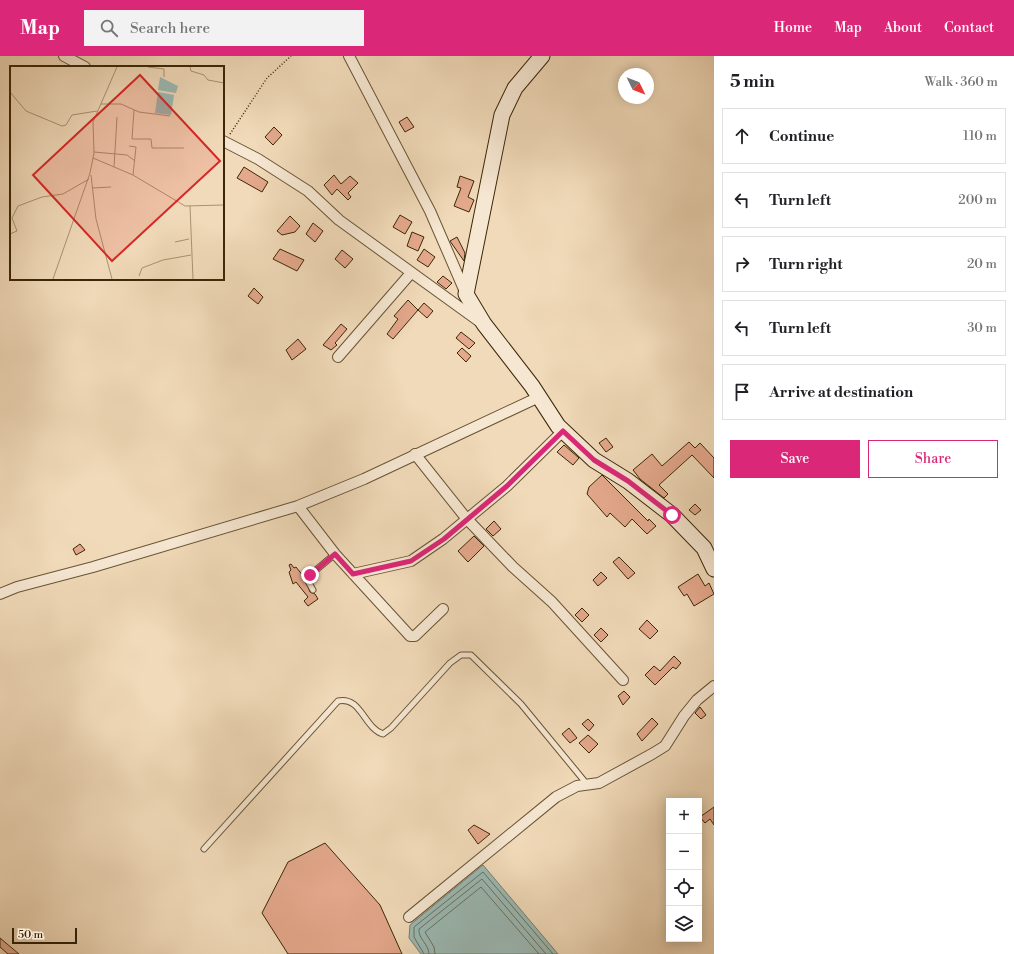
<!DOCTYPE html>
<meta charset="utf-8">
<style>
body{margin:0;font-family:"Libre Bodoni",serif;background:#f2f2f2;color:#202124}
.controls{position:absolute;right:12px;bottom:12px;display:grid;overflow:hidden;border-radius:0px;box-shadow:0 2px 10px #0003}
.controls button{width:36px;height:36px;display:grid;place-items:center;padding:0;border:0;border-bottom:1px solid #e0e0e0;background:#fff;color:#202124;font:20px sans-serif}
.compass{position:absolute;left:618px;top:12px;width:36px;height:36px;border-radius:50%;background:#fff;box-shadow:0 2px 10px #0003;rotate:133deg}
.scale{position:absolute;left:12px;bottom:10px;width:65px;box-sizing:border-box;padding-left:4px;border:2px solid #3b2707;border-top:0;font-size:11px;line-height:14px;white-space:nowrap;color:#3b2707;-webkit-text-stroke:3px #f6e7d2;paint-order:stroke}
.stop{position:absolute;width:12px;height:12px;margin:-9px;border:3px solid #db2777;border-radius:50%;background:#fff}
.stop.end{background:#db2777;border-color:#fff;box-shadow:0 1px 4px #0008}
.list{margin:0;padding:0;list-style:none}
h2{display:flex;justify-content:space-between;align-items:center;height:52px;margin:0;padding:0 16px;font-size:17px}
h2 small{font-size:13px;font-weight:400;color:#757577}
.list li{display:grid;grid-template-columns:26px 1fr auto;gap:12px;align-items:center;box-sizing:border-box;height:56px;margin:0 8px 8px;padding:0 8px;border:1px solid #e0e0e0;border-radius:0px}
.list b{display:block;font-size:15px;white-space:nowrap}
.list em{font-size:13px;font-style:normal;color:#757577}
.actions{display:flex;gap:8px;padding:12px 16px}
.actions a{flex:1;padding:9px 0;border:1px solid #db2777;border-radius:0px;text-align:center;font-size:14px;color:#db2777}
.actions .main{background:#db2777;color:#fff}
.icon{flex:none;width:22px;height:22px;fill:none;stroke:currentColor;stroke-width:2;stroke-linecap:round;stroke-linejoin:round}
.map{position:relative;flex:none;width:714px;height:898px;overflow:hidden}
header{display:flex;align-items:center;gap:24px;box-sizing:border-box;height:56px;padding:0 20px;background:#db2777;color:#fff}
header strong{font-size:19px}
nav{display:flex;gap:22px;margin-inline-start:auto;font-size:14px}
.search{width:280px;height:36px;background:#f2f2f2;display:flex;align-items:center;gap:10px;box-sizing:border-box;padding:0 14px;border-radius:0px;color:#757577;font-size:15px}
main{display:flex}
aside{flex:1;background:#fff}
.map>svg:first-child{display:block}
</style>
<header>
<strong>Map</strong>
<div class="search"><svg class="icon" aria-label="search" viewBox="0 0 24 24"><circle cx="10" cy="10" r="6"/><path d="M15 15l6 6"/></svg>Search here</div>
<nav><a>Home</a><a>Map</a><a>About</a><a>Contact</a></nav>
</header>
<main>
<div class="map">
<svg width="714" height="898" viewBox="0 0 714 898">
<rect width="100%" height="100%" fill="#f1dab9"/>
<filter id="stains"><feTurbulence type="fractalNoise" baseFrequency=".005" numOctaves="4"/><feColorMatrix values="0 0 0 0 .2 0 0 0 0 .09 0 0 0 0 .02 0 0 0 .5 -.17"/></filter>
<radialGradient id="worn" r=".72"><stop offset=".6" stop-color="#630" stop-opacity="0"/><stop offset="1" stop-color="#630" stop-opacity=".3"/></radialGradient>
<!-- water -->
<path fill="#9bbab5" stroke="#757f6f" d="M 483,809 L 558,898 L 421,898 L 409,882 L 410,869 Z"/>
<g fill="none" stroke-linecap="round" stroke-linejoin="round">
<!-- shore -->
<path stroke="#6b705e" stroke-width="1" d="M 424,898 L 414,881 L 414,871 L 483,816 L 553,898
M 429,898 C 429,888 418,883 419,873 L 482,823 L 546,898
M 435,898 L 434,891 L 425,876 L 481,831 L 539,898"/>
</g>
<!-- building -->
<path fill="#e4a88c" stroke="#3b2707" d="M 407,61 L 414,71 L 405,76 L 399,66 Z
M 274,71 L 282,79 L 273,89 L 265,81 Z
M 244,111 L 268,126 L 262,136 L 237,122 Z
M 334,119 L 341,128 L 350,120 L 358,127 L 348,137 L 351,141 L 348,144 L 337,133 L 332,139 L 324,129 Z
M 460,120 L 474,125 L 468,141 L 474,144 L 469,156 L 454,150 L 461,132 L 457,131 Z
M 400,159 L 412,166 L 405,178 L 393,171 Z
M 290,160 L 300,170 L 295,176 L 282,179 L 277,175 Z
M 313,167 L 323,175 L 315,186 L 306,178 Z
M 412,176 L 424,181 L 418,195 L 407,190 Z
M 457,181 L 465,197 L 464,205 L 450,185 Z
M 280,193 L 304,204 L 297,215 L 273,203 Z
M 424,193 L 435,201 L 428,211 L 417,204 Z
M 342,194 L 353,203 L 345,212 L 335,203 Z
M 443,220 L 452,227 L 446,233 L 437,226 Z
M 254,232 L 263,241 L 258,248 L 248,240 Z
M 408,244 L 418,254 L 393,283 L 387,278 L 398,263 L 394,260 Z
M 424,247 L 433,255 L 427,262 L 418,254 Z
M 341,268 L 347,273 L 335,287 L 337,289 L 331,294 L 323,289 Z
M 461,276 L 475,287 L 469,293 L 456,282 Z
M 298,283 L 306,293 L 292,304 L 286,294 Z
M 462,292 L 471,300 L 466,306 L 457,297 Z
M 606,382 L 613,391 L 606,396 L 599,387 Z
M 689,386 L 695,392 L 700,387 L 714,402 L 714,422 L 692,399 L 659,429 L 668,438 L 664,442 L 640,423 L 633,414 L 652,398 L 662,410 Z
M 564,389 L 579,402 L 573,409 L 557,396 Z
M 602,419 L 648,465 L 649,463 L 656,470 L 647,478 L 632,463 L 625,471 L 610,457 L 607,461 L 587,438 L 589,431 Z
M 695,448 L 701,454 L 695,459 L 689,454 Z
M 494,465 L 501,473 L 493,480 L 486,473 Z
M 474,480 L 484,490 L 468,506 L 458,495 Z
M 80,488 L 85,494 L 76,499 L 73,493 Z
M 619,501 L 635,517 L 628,523 L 613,506 Z
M 291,508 L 294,512 L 296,511 L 304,521 L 310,536 L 315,538 L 318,543 L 308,550 L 304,545 L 308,541 L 296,526 L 293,528 L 289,516 L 291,514 L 289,509 Z
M 601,516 L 607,522 L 598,530 L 593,524 Z
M 698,518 L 705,530 L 709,527 L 714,538 L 694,550 L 687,538 L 684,540 L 678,531 Z
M 582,552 L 589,559 L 582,566 L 575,559 Z
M 647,564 L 658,575 L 650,583 L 639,573 Z
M 601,572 L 608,579 L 601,586 L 594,579 Z
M 674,600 L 681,607 L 676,613 L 673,611 L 655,629 L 645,619 L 654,610 L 660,615 Z
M 624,635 L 630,641 L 623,649 L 618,640 Z
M 700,651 L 706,659 L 701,663 L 695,657 Z
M 652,662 L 658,668 L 642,685 L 637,678 Z
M 588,663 L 594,669 L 589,675 L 582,668 Z
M 569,672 L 577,682 L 570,687 L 562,678 Z
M 588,679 L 598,688 L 589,697 L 579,687 Z
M 714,751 L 714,769 L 710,763 L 705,767 L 700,761 Z
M 474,769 L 490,778 L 478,788 L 468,774 Z
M 325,787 L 380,849 L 402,898 L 288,898 L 262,857 L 288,806 Z
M 0,882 L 19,898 L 8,898 L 0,891 Z"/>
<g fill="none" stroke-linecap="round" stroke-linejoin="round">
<!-- lane casing -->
<g stroke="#685434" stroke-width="7">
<path id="lane" d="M 313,534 L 308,525 L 310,519 L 335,498
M 204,793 L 338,645 C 361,640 364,672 383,678 L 391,672 L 450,607 L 461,599 L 471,599 L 521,648 L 586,727"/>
</g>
<!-- street casing -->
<g stroke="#685434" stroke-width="12">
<path id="street" d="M 64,0 L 85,11
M 349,0 L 430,155 L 466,238
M 223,85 L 258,103 L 308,135 L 339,164 L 480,266
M 338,301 L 411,217
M 415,398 L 466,462 L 513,511 L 552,546 L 623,624
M 298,450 L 335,498 L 410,580 L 415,580 L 443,553
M 353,518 L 411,505 L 443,483 L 507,430 L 563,375
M 0,538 L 17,531 L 93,511 L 298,450 L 364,423 L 539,341
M 409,861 L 556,741 L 577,730 L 599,727 L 652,698 L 665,690 L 684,660 L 697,644 L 714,630"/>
</g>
<!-- secondary casing -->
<g stroke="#3b2707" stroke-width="17">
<path id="secondary" d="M 542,0 L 515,32 L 502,59 L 466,238 L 484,268 L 532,330 L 558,370 L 594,404 L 628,425 L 672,459 L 704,492 L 714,513"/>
</g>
<!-- path -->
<path stroke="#3b2707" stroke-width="1.5" stroke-dasharray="1 2" stroke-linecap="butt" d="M 230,78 L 267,22 L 291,0"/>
<!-- lane -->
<use href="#lane" stroke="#f6e7d2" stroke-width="5"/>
<!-- street -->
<use href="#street" stroke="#f6e7d2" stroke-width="10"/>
<!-- secondary -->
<use href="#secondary" stroke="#f6e7d2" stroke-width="15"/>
</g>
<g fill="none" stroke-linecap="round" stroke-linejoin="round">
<!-- route -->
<path stroke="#db2777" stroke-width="5" d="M 310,519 L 335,498 L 353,518 L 411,505 L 444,483 L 507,430 L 563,375 L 594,404 L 628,425 L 672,459"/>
</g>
<!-- overview -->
<g transform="translate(10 10)">
<rect width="214" height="214" fill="#f1dab9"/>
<path d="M 150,11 L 168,20 L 166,27 L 148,24 ZM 148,26 L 164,29 L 161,49 L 145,47 Z" fill="#9bbab5"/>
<path fill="none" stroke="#a89272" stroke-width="1" d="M 138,1 L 154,3 L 154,11M 180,1 L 181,5 L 194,9 L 198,14 L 214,17M 0,26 L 16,45 L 52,60 L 56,59 L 62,49 L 87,45M 91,38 L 111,38 L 129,46 L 160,50M 124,44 L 122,73 L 141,73 L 142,82 L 174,82M 119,80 L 126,81 L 123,109M 84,86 L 117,89 L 125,95M 83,92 L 123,109 L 175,140 L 214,139M 104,101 L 107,51M 81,109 L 86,153 L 102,213M 82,122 L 101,121M 180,140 L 183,213M 0,168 L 7,165 L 2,152 L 8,140 L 32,131 L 53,128 L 79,113M 165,176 L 179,173M 129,210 L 132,202 L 153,194 L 181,189M 43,213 L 80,107 L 84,87 L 83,56 L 107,1"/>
<path fill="#d62828" fill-opacity="0.15" stroke="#d62828" stroke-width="2" d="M 130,9 L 210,95 L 102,195 L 23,109 Z"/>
<rect width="214" height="214" fill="none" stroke="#3b2707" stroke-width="2"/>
</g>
<rect width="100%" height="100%" filter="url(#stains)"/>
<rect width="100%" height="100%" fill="url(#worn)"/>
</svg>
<div class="controls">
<button>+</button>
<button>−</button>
<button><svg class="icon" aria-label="locate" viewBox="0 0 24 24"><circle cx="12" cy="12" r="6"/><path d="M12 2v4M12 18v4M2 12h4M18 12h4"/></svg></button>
<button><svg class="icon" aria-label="layers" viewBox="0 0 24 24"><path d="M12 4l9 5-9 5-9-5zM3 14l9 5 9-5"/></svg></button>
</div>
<svg class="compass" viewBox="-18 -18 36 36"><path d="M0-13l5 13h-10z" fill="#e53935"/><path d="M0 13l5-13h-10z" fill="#757577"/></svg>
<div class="scale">50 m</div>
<div class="stop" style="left:672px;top:459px"></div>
<div class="stop end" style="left:310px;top:519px"></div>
</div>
<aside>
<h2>5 min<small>Walk · 360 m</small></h2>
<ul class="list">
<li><svg class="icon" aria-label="ahead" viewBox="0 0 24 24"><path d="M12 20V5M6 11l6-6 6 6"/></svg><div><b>Continue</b></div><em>110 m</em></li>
<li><svg class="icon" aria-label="left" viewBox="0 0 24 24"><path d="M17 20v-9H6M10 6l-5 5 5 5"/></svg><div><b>Turn left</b></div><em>200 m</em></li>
<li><svg class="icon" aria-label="right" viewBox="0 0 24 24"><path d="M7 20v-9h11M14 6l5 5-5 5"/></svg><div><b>Turn right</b></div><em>20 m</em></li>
<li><svg class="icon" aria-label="left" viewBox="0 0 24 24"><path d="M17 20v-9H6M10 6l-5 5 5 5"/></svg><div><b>Turn left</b></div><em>30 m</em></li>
<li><svg class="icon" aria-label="arrive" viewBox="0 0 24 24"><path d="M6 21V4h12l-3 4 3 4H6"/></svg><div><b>Arrive at destination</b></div></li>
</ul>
<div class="actions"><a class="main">Save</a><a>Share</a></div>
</aside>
</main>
